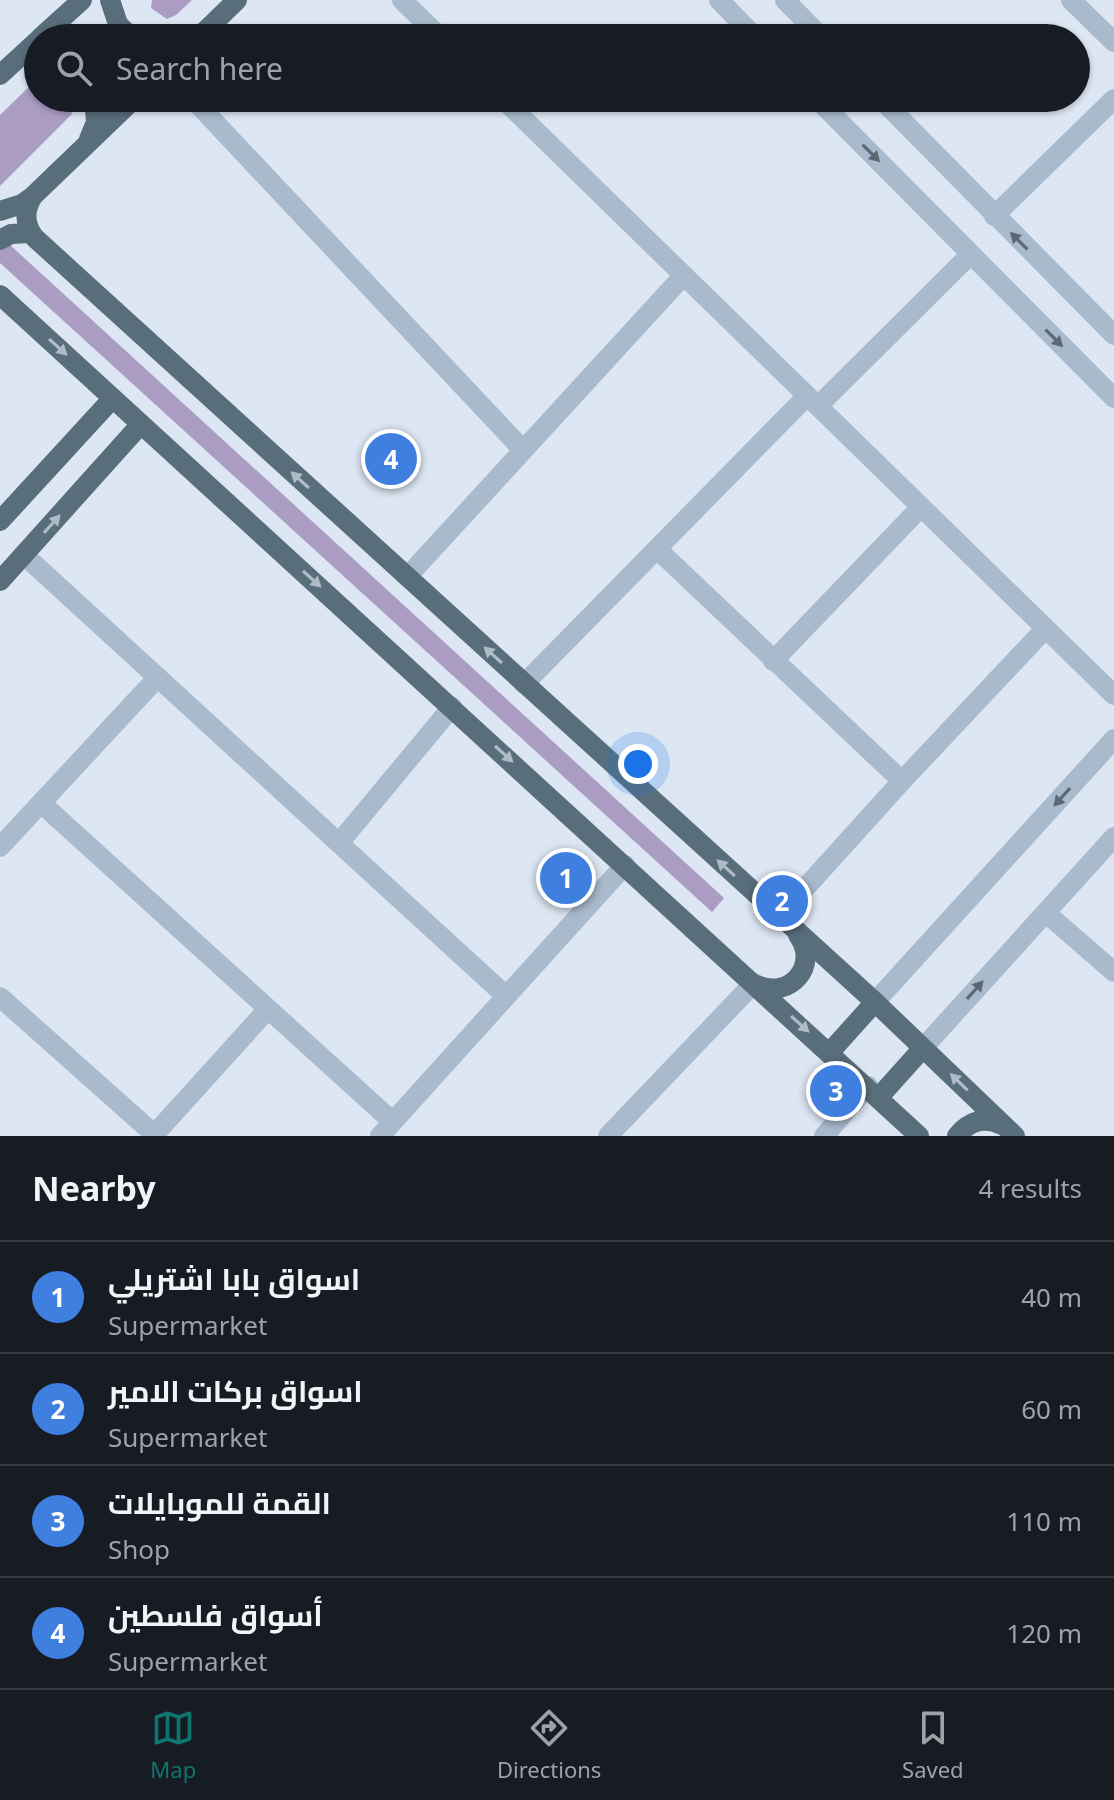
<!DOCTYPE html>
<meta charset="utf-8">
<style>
body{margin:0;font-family:"Noto Sans",Cairo,sans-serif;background:#20242c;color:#f1f3f6}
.you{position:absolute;left:638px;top:764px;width:28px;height:28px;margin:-20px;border:6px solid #fff;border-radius:50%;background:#1a73e8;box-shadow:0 0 0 12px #1a73e833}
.badge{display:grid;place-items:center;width:52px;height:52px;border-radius:50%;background:#0f766e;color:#fff;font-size:26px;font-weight:700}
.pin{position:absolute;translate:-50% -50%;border:4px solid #fff;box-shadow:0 2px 8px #0006}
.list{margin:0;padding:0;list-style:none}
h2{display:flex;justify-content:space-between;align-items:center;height:104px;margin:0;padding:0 32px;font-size:34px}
h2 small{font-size:26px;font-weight:400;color:#9ea1a6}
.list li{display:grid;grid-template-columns:52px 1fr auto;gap:24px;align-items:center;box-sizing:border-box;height:112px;padding:0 32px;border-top:2px solid #363941}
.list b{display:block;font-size:30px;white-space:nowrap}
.list p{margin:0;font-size:26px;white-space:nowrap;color:#9ea1a6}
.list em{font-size:26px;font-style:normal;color:#9ea1a6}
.icon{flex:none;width:44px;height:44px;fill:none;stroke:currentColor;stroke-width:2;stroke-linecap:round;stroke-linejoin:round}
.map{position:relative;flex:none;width:1114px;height:1136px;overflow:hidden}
.search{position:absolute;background:#171b24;box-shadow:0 2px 6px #0004;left:24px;right:24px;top:24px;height:88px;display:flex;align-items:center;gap:20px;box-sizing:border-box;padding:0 28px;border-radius:44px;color:#9ea1a6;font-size:30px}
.sheet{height:552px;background:#171b24}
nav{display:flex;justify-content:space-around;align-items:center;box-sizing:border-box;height:112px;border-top:2px solid #363941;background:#171b24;font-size:22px;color:#9ea1a6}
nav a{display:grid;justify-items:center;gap:4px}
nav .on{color:#0f766e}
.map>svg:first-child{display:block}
</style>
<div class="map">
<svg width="1114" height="1136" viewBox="0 0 1114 1136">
<rect width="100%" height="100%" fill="#dde6f3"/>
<!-- green -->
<path fill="#ab9cc3" d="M 152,0 L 192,0 L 176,15 L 167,19 L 151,8 Z
M 38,81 L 38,98 L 69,98 L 72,114 L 0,186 L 0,115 L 33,83 Z
M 9,244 L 724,898 L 712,912 L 0,263 L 0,248 Z"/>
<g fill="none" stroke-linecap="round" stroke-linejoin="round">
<!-- minor -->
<path stroke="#a8bacc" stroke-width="20" d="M 402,0 L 441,38
M 719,0 L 756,38
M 785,0 L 822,38
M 1071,0 L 1114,42
M 192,98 L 523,450
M 502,98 L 1114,695
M 816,98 L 1114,398
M 880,98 L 1114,335
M 994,216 L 1114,99
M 818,406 L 970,255
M 657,549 L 902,781
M 24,555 L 506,996
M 407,577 L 684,275
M 773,661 L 921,507
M 524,684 L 807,396
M 41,803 L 393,1122
M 339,843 L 452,707
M 0,847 L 158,677
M 1046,913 L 1114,972
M 779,917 L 902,781 L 1045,629
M 0,997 L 154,1134
M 875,1002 L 1114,739
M 923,1048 L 1114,837
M 153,1136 L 268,1009
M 380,1136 L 625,865
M 608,1136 L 754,983
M 824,1136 L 868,1086"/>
<!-- major -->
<path stroke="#596e7b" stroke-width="20" d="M 110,0 L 118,24 L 132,38
M 40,38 L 82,0
M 198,38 L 237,0
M 0,75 L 38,40
M 89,139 L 96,122 L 94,98
M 33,196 C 24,210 24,225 35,238 L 875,1002 L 1015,1136
M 0,211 L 22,204 L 33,196 L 135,98
M 0,240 L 11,234 L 30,233
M 0,295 L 919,1136
M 0,521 L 113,398
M 0,581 L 141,424
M 757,985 C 790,1000 820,965 798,935
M 830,1052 L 875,1002
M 879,1097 L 923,1048
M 957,1136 C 969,1121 984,1116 1002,1125"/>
</g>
<!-- one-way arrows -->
<defs><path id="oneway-solid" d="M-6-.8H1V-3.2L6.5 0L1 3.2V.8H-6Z" transform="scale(2)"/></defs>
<g fill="#5b6973">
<use href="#oneway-solid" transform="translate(871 153) rotate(45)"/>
<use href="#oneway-solid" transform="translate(1019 241) rotate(-135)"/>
<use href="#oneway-solid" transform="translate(1054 338) rotate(45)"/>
<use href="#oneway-solid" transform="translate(1062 797) rotate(132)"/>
<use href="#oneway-solid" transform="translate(975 990) rotate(-48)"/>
</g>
<g fill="#afbcc7">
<use href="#oneway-solid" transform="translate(58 347) rotate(42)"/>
<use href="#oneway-solid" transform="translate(300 480) rotate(-138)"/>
<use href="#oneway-solid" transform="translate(52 524) rotate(-48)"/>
<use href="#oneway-solid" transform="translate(312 579) rotate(42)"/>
<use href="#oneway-solid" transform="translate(493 655) rotate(-138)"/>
<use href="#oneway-solid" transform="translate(504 754) rotate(42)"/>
<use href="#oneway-solid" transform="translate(726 868) rotate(-138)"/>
<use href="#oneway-solid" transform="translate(800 1024) rotate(42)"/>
<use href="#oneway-solid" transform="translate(959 1082) rotate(-136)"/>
</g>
</svg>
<div class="you"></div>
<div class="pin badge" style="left:566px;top:878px;background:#3f7fe0">1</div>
<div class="pin badge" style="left:782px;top:901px;background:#3f7fe0">2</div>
<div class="pin badge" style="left:836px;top:1091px;background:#3f7fe0">3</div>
<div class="pin badge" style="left:391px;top:459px;background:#3f7fe0">4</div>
<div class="search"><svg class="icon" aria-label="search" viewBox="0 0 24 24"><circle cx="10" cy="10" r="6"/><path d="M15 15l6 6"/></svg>Search here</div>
</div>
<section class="sheet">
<h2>Nearby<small>4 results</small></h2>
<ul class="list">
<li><span class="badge" style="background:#3f7fe0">1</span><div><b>اسواق بابا اشتريلي</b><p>Supermarket</p></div><em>40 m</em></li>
<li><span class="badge" style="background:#3f7fe0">2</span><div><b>اسواق بركات الامير</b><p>Supermarket</p></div><em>60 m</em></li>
<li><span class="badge" style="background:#3f7fe0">3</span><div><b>القمة للموبايلات</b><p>Shop</p></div><em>110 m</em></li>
<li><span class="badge" style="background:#3f7fe0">4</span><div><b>أسواق فلسطين</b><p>Supermarket</p></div><em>120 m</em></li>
</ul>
</section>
<nav>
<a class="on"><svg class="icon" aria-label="map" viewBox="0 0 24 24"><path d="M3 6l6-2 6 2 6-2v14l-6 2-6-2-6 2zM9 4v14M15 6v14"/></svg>Map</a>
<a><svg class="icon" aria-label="directions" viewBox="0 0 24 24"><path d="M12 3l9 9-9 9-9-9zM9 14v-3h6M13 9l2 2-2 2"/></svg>Directions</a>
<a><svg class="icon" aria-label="saved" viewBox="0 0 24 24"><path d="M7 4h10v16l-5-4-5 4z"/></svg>Saved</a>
</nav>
